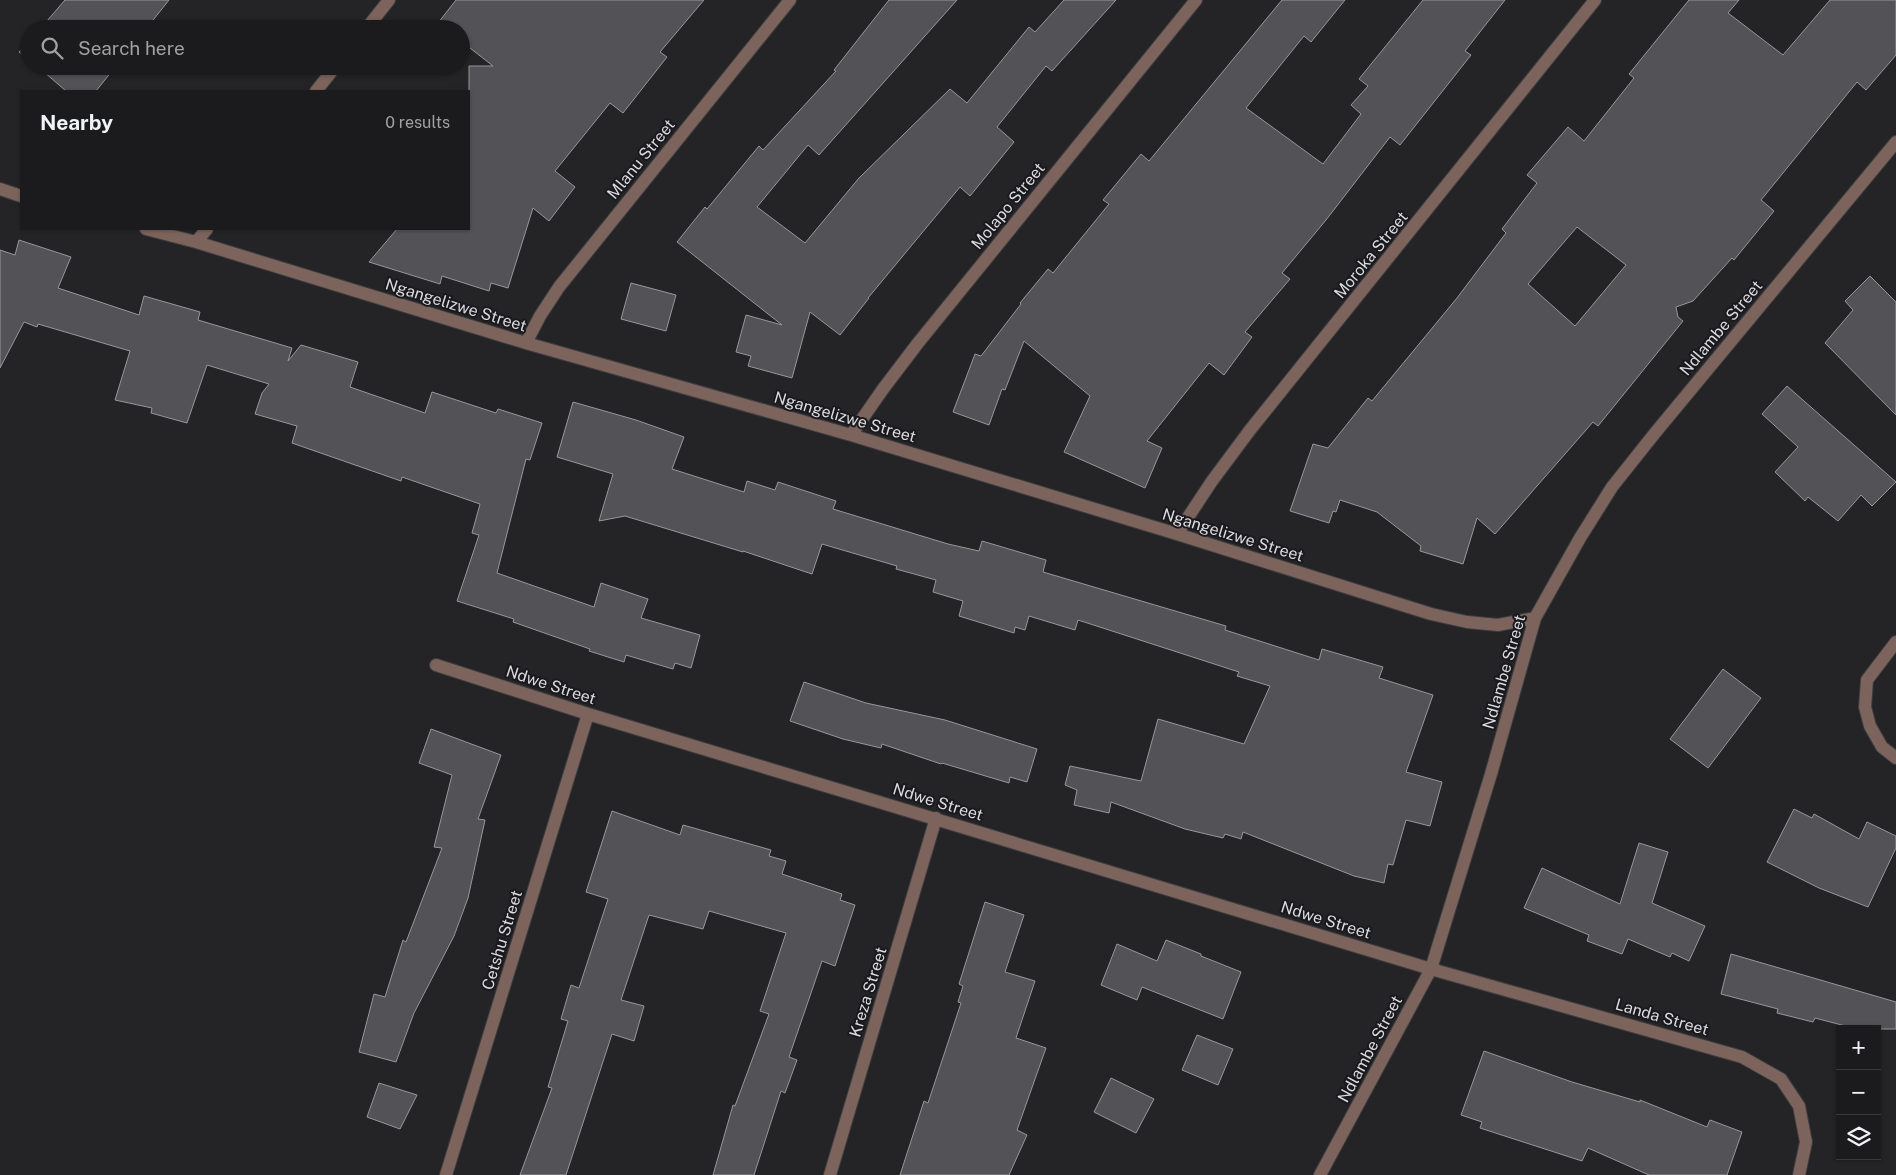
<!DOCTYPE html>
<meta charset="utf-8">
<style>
body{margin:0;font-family:"Public Sans",sans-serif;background:#282729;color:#f1f3f6}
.controls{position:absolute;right:15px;bottom:15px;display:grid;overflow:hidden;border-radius:0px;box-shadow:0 1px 4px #0004}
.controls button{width:45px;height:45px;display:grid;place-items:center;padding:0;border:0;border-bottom:1px solid #39383b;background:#1b1a1c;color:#f1f3f6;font:25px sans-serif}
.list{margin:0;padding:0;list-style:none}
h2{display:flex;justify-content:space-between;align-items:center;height:65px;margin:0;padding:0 20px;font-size:21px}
h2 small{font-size:16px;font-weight:400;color:#a0a1a3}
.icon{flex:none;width:28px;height:28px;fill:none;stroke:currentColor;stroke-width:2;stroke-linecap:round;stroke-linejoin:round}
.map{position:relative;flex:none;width:1896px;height:1175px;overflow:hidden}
.search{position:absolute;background:#1b1a1c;box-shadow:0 1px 4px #0004;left:20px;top:20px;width:450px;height:55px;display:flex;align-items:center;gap:12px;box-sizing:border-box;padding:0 18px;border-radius:28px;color:#a0a1a3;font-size:19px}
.panel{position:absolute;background:#1b1a1c;box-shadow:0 1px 4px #0004;left:20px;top:90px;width:450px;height:140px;border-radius:0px}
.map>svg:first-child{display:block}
</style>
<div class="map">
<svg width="1896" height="1175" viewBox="0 0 1896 1175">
<rect width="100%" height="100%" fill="#242326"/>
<!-- building -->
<path fill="#535256" stroke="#98979b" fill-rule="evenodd" d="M 65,0 L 169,0 L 146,29 L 40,29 Z
M 456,0 L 704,0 L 660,52 L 667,57 L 623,113 L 610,103 L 555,171 L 575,187 L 549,221 L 533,208 L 508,288 L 491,283 L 489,291 L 442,276 L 440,284 L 369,262 L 397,229 L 469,229 L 469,66 L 493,66 L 461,41 L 461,29 L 445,29 L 438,23 Z
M 889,0 L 957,0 L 819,155 L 808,145 L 757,207 L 805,243 L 859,178 L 950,89 L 967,103 L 1029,27 L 1035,32 L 1064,0 L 1116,0 L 1052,71 L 1046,66 L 997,127 L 1014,142 L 970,196 L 960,187 L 868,298 L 869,298 L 840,335 L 810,312 L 792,378 L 748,366 L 751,356 L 736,352 L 746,315 L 782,325 L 677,242 L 705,207 L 707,209 L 759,146 L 763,150 L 836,71 L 834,70 Z
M 1282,0 L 1345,0 L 1311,42 L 1304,36 L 1246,108 L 1323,164 L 1361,114 L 1351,105 L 1368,86 L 1359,79 L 1423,0 L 1505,0 L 1465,51 L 1471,55 L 1400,145 L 1390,137 L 1326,220 L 1282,273 L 1290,279 L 1245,332 L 1252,337 L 1224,375 L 1209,363 L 1147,441 L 1162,448 L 1145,488 L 1064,452 L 1090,396 L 1024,341 L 1005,390 L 1002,389 L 989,425 L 953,412 L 975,354 L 981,356 L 1021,304 L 1020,303 L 1048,269 L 1053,273 L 1109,204 L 1103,200 L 1141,154 L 1149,161 Z
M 1689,0 L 1739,0 L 1728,13 L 1783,55 L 1830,0 L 1896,0 L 1896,55 L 1866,90 L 1857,82 L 1761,200 L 1774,211 L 1734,260 L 1732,258 L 1693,301 L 1676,307 L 1678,317 L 1683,321 L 1598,426 L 1593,422 L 1495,534 L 1477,518 L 1463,564 L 1420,551 L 1421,546 L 1377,512 L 1340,500 L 1336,512 L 1333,511 L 1329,523 L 1290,511 L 1313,444 L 1328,448 L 1368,398 L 1372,401 L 1457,298 L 1506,233 L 1502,229 L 1537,183 L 1527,175 L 1568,127 L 1584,141 L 1634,78 L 1629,74 ZM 1577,227 L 1626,265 L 1575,326 L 1528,284 Z
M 29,41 L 29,59 L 19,52 Z
M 37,66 L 116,66 L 96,91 L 66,91 Z
M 19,240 L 71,257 L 58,288 L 139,315 L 144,296 L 200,312 L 198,320 L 292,348 L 288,361 L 301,345 L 358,362 L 350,387 L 425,413 L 432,392 L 496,413 L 498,409 L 542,423 L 530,460 L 526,459 L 497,573 L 594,607 L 601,583 L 648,599 L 641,618 L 700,635 L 691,668 L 675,663 L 673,669 L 626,655 L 624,662 L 589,651 L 590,649 L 513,622 L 514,619 L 457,601 L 479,535 L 472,533 L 480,504 L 402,477 L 401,481 L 292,443 L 297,426 L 255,414 L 262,393 L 269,384 L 207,365 L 187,423 L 151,413 L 152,408 L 115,400 L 130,351 L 38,324 L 37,327 L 24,322 L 0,368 L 0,250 L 15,255 Z
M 1870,276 L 1896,302 L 1896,415 L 1825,343 L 1853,310 L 1845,301 Z
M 631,283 L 676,295 L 666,331 L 621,319 Z
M 1787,386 L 1896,482 L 1872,506 L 1861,495 L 1838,521 L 1808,497 L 1805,501 L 1775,472 L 1798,447 L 1762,414 Z
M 573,402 L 636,420 L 684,437 L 672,469 L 744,492 L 747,481 L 775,490 L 778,482 L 836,501 L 833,509 L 948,544 L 979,551 L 982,541 L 1046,560 L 1043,572 L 1226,626 L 1225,630 L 1319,660 L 1322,649 L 1383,667 L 1379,678 L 1433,695 L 1406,772 L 1442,782 L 1430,826 L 1406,820 L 1393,865 L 1388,864 L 1384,883 L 1354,876 L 1243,832 L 1241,839 L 1225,834 L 1223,838 L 1185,829 L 1111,802 L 1109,813 L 1074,805 L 1077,790 L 1065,785 L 1070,766 L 1141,781 L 1158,719 L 1244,744 L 1270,686 L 1237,676 L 1239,672 L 1078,620 L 1075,630 L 1029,616 L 1025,630 L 1015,627 L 1014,633 L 959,616 L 963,601 L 933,592 L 936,580 L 896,569 L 897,566 L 822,544 L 812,574 L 743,551 L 743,552 L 625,516 L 599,521 L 613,474 L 557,457 Z
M 1723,669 L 1761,698 L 1708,768 L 1670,739 Z
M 804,682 L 866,703 L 945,720 L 1037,749 L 1027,782 L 1010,777 L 1009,783 L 942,763 L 941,764 L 882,744 L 881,748 L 843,739 L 790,721 Z
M 431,729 L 501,755 L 478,819 L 485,820 L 468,898 L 454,936 L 414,1013 L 396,1062 L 359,1052 L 374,994 L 385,997 L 403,940 L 406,942 L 442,848 L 434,847 L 452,775 L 419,763 Z
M 1794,809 L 1812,818 L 1814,814 L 1859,839 L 1867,822 L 1896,836 L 1896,848 L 1868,907 L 1819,888 L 1767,862 Z
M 612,811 L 680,835 L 683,825 L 771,850 L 769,856 L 786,861 L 782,874 L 842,894 L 840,900 L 855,905 L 835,966 L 822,961 L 789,1057 L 797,1060 L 785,1093 L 781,1091 L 754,1175 L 713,1175 L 733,1105 L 735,1106 L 769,1014 L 760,1011 L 786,933 L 709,911 L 703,929 L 649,915 L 621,1000 L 644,1006 L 634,1041 L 612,1034 L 566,1175 L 520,1175 L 552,1088 L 548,1087 L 568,1021 L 561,1019 L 571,985 L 579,988 L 608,899 L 586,892 Z
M 1639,843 L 1668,852 L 1652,903 L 1705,926 L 1689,961 L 1672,953 L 1670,957 L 1628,939 L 1622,954 L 1587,941 L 1589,935 L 1524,908 L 1542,868 L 1620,904 Z
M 985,902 L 1024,915 L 1005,972 L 1035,981 L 1016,1038 L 1046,1048 L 1017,1130 L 1027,1135 L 1009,1175 L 900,1175 L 924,1101 L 928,1103 L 961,1003 L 958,1002 L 963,986 L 959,984 Z
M 1166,940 L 1201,954 L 1201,956 L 1241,972 L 1223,1019 L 1142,987 L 1137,1000 L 1101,985 L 1117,944 L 1157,961 Z
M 1731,954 L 1896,1002 L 1896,1029 L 1857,1029 L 1815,1018 L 1813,1022 L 1777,1013 L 1778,1009 L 1721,994 Z
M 1197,1035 L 1233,1049 L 1218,1085 L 1182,1070 Z
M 1484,1051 L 1572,1082 L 1640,1102 L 1640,1100 L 1707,1127 L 1710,1120 L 1742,1132 L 1727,1175 L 1649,1175 L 1588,1148 L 1582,1161 L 1480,1128 L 1482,1122 L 1461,1115 Z
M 1111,1078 L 1154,1099 L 1136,1133 L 1094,1112 Z
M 379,1083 L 417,1095 L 400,1129 L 367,1117 Z"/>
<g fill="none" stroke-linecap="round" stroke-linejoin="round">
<!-- minor casing -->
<g stroke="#3e3d40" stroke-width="14">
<path id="minor" d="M 366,29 L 389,0
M 316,91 L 336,66
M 0,189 L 21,196
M 146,229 L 196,242 L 526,343 L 851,435 L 1177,534 L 1431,614 L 1467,622 L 1498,625 L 1535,618
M 196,242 L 207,229
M 526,343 L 540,316 L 559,287 L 790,0
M 851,435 L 883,389 L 918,343 L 1196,0
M 1177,534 L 1212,481 L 1250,430 L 1595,0
M 1896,642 L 1867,680 L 1865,707 L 1870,726 L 1882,747 L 1896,758
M 436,665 L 588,714 L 1431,969 L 1742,1057 L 1781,1079 L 1799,1106 L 1806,1142 L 1799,1175
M 446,1175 L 588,714
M 830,1175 L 936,818
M 1320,1175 L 1431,969 L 1491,774 L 1535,618 L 1580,538 L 1612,487 L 1655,433 L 1896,142"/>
</g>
<!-- minor -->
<use href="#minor" stroke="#7c645c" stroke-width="12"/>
</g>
<g text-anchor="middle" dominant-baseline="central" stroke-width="4" stroke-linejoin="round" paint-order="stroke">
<!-- street labels -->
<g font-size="16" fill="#dcdbde" stroke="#1a191d">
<text transform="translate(641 159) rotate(-51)">Mlanu Street</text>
<text transform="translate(1008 206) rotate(-51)">Molapo Street</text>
<text transform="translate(1371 255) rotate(-51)">Moroka Street</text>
<text transform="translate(456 305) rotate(17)">Ngangelizwe Street</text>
<text transform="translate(1721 328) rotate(-50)">Ndlambe Street</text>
<text transform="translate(845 417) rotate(16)">Ngangelizwe Street</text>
<text transform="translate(1233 535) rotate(17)">Ngangelizwe Street</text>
<text transform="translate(1504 672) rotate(-74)">Ndlambe Street</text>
<text transform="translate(551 685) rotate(18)">Ndwe Street</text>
<text transform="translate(938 802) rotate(17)">Ndwe Street</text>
<text transform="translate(1326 920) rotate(17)">Ndwe Street</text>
<text transform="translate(502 940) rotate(-73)">Cetshu Street</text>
<text transform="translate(868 992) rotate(-73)">Kreza Street</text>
<text transform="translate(1662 1017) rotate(16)">Landa Street</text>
<text transform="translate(1370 1049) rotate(-62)">Ndlambe Street</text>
</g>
</g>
</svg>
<div class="controls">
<button>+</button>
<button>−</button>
<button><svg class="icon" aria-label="layers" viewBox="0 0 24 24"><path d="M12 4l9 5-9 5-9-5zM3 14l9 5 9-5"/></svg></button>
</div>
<div class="search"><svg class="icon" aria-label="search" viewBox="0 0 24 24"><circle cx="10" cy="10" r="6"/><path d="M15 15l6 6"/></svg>Search here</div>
<section class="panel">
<h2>Nearby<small>0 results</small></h2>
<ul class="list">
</ul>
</section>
</div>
